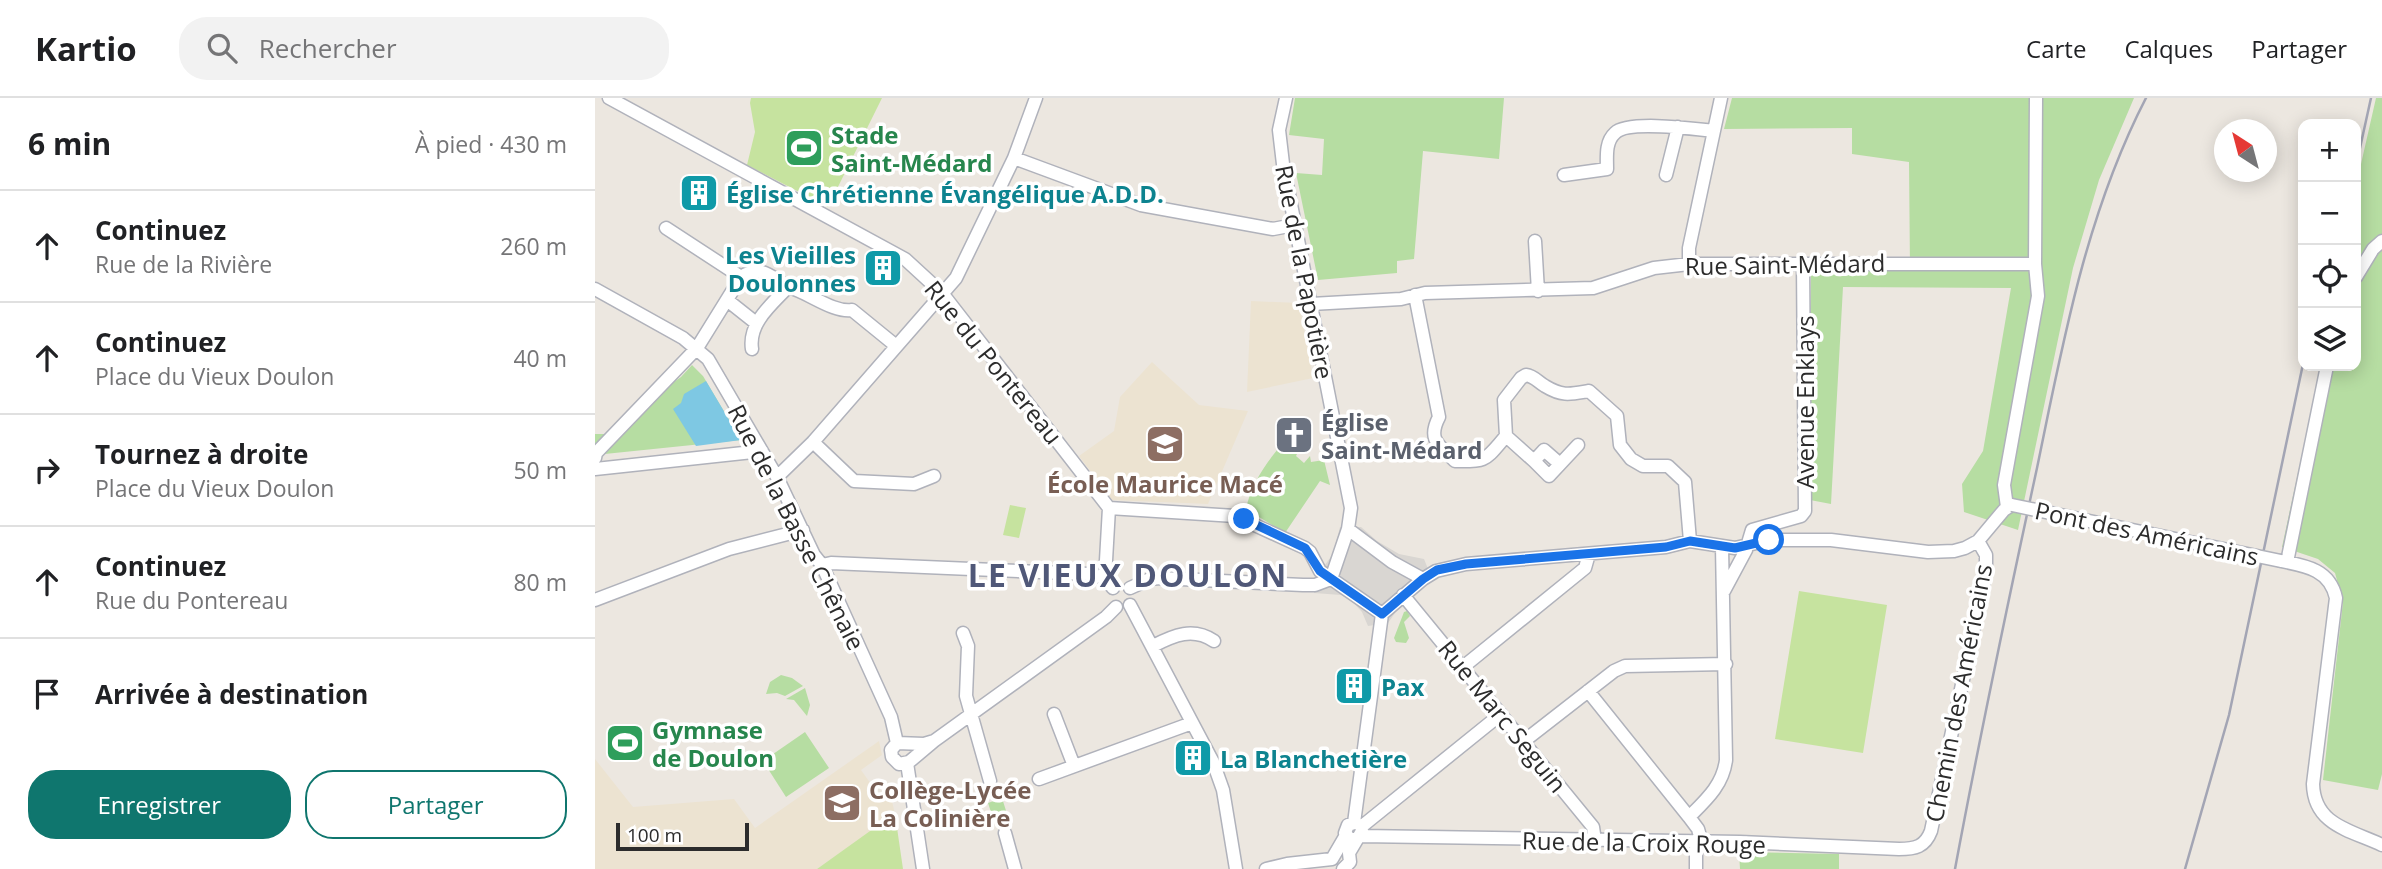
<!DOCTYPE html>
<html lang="fr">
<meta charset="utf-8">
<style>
body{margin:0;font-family:"Open Sans",sans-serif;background:#f2f2f2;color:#202124}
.controls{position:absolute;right:21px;top:21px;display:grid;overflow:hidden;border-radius:14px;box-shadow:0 4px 18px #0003}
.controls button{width:63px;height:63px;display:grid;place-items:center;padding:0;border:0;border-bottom:2px solid #e0e0e0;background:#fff;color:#202124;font:35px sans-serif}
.compass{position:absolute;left:1619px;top:21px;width:63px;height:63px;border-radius:50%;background:#fff;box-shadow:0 4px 18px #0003;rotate:324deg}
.scale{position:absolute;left:21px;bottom:18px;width:133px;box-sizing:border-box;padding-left:7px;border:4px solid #2c2c2c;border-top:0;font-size:19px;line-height:24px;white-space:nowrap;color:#2c2c2c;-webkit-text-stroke:5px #fff;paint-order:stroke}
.stop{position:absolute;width:21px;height:21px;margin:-16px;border:5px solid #1a73e8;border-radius:50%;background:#fff}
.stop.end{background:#1a73e8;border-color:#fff;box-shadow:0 2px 7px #0008}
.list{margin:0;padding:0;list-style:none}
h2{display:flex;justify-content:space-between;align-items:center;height:91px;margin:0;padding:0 28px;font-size:30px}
h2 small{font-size:23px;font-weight:400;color:#757577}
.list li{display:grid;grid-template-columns:46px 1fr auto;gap:21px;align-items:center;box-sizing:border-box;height:112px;padding:0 28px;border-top:2px solid #e0e0e0}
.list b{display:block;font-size:26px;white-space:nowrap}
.list p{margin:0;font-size:23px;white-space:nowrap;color:#757577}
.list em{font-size:23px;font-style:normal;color:#757577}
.actions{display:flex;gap:14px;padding:21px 28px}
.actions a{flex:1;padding:16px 0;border:2px solid #0f766e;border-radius:28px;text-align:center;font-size:24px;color:#0f766e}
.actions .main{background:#0f766e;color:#fff}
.icon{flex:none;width:38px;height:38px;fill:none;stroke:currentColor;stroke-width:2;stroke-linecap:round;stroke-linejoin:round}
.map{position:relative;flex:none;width:1787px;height:771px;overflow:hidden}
header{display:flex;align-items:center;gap:42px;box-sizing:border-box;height:98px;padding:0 35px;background:#fff;border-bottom:2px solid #e0e0e0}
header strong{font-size:33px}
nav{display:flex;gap:38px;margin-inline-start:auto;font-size:24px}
.search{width:490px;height:63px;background:#f2f2f2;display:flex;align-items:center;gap:18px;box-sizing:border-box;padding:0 24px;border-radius:28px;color:#757577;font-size:26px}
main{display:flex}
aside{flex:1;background:#fff}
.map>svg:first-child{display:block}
</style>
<header>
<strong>Kartio</strong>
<div class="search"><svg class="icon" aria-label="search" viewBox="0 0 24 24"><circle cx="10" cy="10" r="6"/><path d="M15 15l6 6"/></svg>Rechercher</div>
<nav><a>Carte</a><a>Calques</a><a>Partager</a></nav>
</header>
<main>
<aside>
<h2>6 min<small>À pied · 430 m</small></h2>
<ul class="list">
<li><svg class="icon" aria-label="ahead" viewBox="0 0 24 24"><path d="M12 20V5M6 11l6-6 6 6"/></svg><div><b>Continuez</b><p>Rue de la Rivière</p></div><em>260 m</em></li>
<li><svg class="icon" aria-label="ahead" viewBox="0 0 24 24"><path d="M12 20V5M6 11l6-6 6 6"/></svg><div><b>Continuez</b><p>Place du Vieux Doulon</p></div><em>40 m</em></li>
<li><svg class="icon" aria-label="right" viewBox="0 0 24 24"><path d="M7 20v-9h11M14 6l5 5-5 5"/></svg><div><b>Tournez à droite</b><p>Place du Vieux Doulon</p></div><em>50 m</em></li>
<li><svg class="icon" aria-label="ahead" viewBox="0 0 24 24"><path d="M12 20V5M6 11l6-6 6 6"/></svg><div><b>Continuez</b><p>Rue du Pontereau</p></div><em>80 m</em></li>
<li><svg class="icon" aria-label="arrive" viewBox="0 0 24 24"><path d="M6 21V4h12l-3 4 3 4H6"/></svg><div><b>Arrivée à destination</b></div></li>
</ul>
<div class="actions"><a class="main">Enregistrer</a><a>Partager</a></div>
</aside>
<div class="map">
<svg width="1787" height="771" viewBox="0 0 1787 771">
<rect width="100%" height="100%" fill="#ece7e0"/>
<!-- education -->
<path fill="#ece3d1" d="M 656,203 L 704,205 L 718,280 L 652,294 Z
M 557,264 L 604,307 L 653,313 L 613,406 L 517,402 L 484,358 L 519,333 L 525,299 Z
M 284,643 L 287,657 L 266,672 L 286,700 L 295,695 L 300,716 L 222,771 L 0,771 L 0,661 L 38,709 L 139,701 L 160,730 Z"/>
<!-- green -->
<path fill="#b6dda2" d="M 700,0 L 909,0 L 904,61 L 828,53 L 819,161 L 802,163 L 802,175 L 723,182 L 701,75 L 727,77 L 729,41 L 694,37 Z
M 1137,0 L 1539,0 L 1504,82 L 1478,170 L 1423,432 L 1369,414 L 1367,386 L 1388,353 L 1416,190 L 1248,189 L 1236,406 L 1215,402 L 1216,171 L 1315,170 L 1314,64 L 1257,56 L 1257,30 L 1129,31 Z
M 1781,0 L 1787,0 L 1787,676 L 1783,692 L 1728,682 L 1748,504 L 1740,475 L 1723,461 L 1687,449 L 1726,268 L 1761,268 L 1761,88 Z
M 97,267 L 108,278 L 146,342 L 0,357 L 0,336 L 27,336 L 69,291 L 86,279 Z
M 689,344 L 703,354 L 701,358 L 709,365 L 715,358 L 716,364 L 729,362 L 735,387 L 725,383 L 690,435 L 651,411 C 656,386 672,363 689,344 Z
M 812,513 L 815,518 L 809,524 L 814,540 L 811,545 L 801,544 L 799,540 L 809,514 Z
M 186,577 L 197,580 L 208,588 L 190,598 L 182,595 L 171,596 L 175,584 Z
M 210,590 L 215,607 L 212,618 L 199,602 L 191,601 Z
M 210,634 L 234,670 L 191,699 L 168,663 Z
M 407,700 L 413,719 L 399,723 L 393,705 Z
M 1144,754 L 1244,756 L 1244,771 L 1145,771 Z"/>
<!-- pitch -->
<path fill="#c6e39f" d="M 156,0 L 287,0 L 233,109 L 152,67 L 160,34 L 155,5 Z
M 415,407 L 431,410 L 424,440 L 408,437 Z
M 1204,493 L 1292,507 L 1268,655 L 1180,641 Z
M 300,716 L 308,771 L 222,771 L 296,718 Z"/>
<!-- plaza -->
<path fill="#d9d6d2" d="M 745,429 L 766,429 L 782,443 L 804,456 L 829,461 L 837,481 L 802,512 L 793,525 L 773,528 L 767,514 L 758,504 L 746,497 L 719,495 L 721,479 L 738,456 Z"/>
<!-- water -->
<path fill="#7ec8e3" d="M 111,283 L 146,342 L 101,348 L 78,311 L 86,305 L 89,296 Z"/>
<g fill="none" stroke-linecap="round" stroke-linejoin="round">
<!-- minor casing -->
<g stroke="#b0b2bb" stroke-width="15">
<path id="minor" d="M 14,0 L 310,161 L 347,195 L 514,410
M 691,0 L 684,32 L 688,66 L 756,410 L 753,431 L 736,481
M 419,60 L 546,107 L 678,131 L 699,127
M 969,77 L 1012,71 C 1012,59 1010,44 1020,35 C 1033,22 1100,31 1119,33
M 1071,77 L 1083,29
M 940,143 L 943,193
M 1094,166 L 1094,150 L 1126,0
M 146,179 C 166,166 175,178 193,189
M 1761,179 L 1778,151 L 1787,143
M 0,191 L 88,240 L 113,261 L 182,379 L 219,457 L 227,467 L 296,619 L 302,645
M 820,197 L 844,319 C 832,342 844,347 860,363 C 893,364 890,362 911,338 L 909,302 L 926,280 L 931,277 C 939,278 943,284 950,288 C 968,299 976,296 994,293 L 1022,318 L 1025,347 L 1036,361 L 1048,368 L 1073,368 L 1090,384 L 1095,443
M 132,202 L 161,225
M 716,206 L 806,201 L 830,195 L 998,190 L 1059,170 L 1094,166 L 1440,166
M 157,251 C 153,225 177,206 193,189 C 213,194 238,215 257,212 L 300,247
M 911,338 L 939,363
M 218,344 L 259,383 L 319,386 L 339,378
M 0,360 L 1,355 L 102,250 L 146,179 L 71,130
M 965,366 L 949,352 L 939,363 L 954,378 L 983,347
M 0,371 L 167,353
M 182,379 L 218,344 L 361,180 L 419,60 L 441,0
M 1412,409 L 1409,387 L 1443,198 L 1440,166 L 1441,0
M 514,410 L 640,418 L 710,450 L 715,454 L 725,473 L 787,516
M 753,431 L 797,464 L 828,481
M 1686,463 C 1712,468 1735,472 1741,500 L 1718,686 C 1719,727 1755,732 1787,747
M 1692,464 L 1732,268
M 227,467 L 236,465 L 494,476 L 510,480 L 518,490
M 510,480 L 514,410
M 535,490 L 555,481 L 565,480 L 708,487 L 720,487 L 736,481
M 1129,493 L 1151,452 L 1157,432 L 1206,418 L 1210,413 L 1208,165
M 808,497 L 998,729 L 1000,743
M 0,502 L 134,451 L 208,432
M 535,507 L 618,664 L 628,692 L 641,771
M 787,516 L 828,481 L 841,473 L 871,466 L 1071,449 L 1095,443 L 1140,450 L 1174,442 L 1236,442 L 1333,454 L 1359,453 L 1370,450 L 1383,443 L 1409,412 L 1417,407
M 368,535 L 373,548 L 371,598 L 395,683
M 558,548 C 579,537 598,529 619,543
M 868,569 L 990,470 L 994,456
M 993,593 L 1094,719 L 1103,731 L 1107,745
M 459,616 L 479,668
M 929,643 L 1019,573 L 1030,568 L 1131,566
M 302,645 L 296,652 L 297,659 L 304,666 L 314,664 L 339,643 L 511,519 L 521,509
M 302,645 L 329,646 L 339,643
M 312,665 L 328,771
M 444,681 L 597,625
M 1094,719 C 1111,702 1128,687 1131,662 L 1127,449
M 759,725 L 787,516
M 759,725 L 753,727 L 750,735 L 755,741 L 762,741
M 766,729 L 906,616
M 410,735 L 420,771
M 766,738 L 1145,744 L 1304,751 C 1320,751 1330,749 1336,733 L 1391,473 L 1391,457 L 1383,443
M 737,761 L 751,737
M 671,771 L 692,766 L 737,761
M 748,771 L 755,764 L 754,755 L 767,733
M 1101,771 L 1101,745"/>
</g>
<!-- minor -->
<use href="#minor" stroke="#fff" stroke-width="12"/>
<!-- rail -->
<path stroke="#a3a5b4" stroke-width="2.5" d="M 1761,68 L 1776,0
M 1360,771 C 1385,637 1413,504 1442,370 C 1468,244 1491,116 1551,0
M 1590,771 L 1634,617 L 1708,266"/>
<!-- minor-bridge casing -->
<g stroke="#b0b2bb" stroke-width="15" stroke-linecap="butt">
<path id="minor-bridge" d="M 1417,407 L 1686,463"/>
</g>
<!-- minor-bridge -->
<use href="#minor-bridge" stroke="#fff" stroke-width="12"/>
</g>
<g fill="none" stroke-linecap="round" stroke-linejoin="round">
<!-- route -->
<path stroke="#1a73e8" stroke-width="9" d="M 649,421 L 710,450 L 725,473 L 787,516 L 828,481 L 842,472 L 871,466 L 1071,449 L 1095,443 L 1140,450 L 1174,442"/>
</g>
<!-- icons -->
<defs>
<g id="stadium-square" transform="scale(2.0125)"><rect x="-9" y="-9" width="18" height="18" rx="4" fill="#2e9e5b" stroke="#fff"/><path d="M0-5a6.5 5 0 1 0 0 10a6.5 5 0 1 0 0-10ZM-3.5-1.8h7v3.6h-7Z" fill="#fff"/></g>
<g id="building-square" transform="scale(2.0125)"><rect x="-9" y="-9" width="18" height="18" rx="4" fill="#0f9aa8" stroke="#fff"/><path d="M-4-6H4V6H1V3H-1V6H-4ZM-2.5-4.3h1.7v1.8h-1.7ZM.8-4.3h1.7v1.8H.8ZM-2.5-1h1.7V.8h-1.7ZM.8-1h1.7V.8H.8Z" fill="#fff"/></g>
<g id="church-square" transform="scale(2.0125)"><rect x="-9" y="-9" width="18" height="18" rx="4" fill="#6b7280" stroke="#fff"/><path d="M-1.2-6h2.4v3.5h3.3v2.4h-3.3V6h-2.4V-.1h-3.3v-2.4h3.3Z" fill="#fff"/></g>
<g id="school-square" transform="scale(2.0125)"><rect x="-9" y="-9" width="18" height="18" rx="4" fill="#8d6e63" stroke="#fff"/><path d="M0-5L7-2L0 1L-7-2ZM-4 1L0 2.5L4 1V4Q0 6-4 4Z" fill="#fff"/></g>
</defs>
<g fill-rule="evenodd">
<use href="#stadium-square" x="209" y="50"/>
<use href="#building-square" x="104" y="95"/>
<use href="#building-square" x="288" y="170"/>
<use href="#church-square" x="699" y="337"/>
<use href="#school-square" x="570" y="346"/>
<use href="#building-square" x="759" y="588"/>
<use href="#stadium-square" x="30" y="645"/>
<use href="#building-square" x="598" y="660"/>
<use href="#school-square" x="247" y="705"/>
</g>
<g text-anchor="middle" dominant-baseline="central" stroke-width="7" stroke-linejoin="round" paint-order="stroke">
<!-- leisure labels -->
<g font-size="24" font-weight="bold" fill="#27864d" stroke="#fff" text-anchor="start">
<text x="236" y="36">Stade<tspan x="236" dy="28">Saint-Médard</tspan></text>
<text x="57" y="631">Gymnase<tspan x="57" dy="28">de Doulon</tspan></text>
</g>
<!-- culture labels -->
<g font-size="24" font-weight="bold" fill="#0d838f" stroke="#fff" text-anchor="start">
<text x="131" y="95">Église Chrétienne Évangélique A.D.D.</text>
<text x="261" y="156" text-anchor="end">Les Vieilles<tspan x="261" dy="28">Doulonnes</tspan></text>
<text x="786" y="588">Pax</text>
<text x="625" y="660">La Blanchetière</text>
</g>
<!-- street labels -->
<g font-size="24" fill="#2c2c2c" stroke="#fff">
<text transform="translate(1190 166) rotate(-1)">Rue Saint-Médard</text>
<text transform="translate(710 174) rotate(79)">Rue de la Papotière</text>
<text transform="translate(399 264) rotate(51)">Rue du Pontereau</text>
<text transform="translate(1209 304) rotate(-90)">Avenue Enklays</text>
<text transform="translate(202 429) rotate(63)">Rue de la Basse Chênaie</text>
<text transform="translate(1552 435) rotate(12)">Pont des Américains</text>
<text transform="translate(1363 595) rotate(-79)">Chemin des Américains</text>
<text transform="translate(908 618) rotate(51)">Rue Marc Seguin</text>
<text transform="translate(1049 744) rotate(1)">Rue de la Croix Rouge</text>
</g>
<!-- worship labels -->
<g font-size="24" font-weight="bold" fill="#5b616d" stroke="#fff" text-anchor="start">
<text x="726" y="323">Église<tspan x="726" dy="28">Saint-Médard</tspan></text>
</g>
<!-- education labels -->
<g font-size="24" font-weight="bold" fill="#785e54" stroke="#fff">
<text x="570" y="385">École Maurice Macé</text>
<text x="274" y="691" text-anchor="start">Collège-Lycée<tspan x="274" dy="28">La Colinière</tspan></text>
</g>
<!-- district labels -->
<g font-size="32" font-weight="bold" letter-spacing="2" fill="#505878" stroke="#fff">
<text x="533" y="476">LE VIEUX DOULON</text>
</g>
</g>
</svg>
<div class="controls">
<button>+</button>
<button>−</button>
<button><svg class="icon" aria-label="locate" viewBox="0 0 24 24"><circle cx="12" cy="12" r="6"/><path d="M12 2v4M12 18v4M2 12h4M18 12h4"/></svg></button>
<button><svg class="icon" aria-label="layers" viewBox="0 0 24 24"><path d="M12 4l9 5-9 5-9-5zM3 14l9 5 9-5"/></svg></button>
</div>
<svg class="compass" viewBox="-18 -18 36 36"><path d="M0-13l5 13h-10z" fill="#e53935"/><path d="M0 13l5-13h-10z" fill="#757577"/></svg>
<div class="scale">100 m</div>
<div class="stop" style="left:1174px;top:442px"></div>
<div class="stop end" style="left:649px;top:421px"></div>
</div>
</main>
